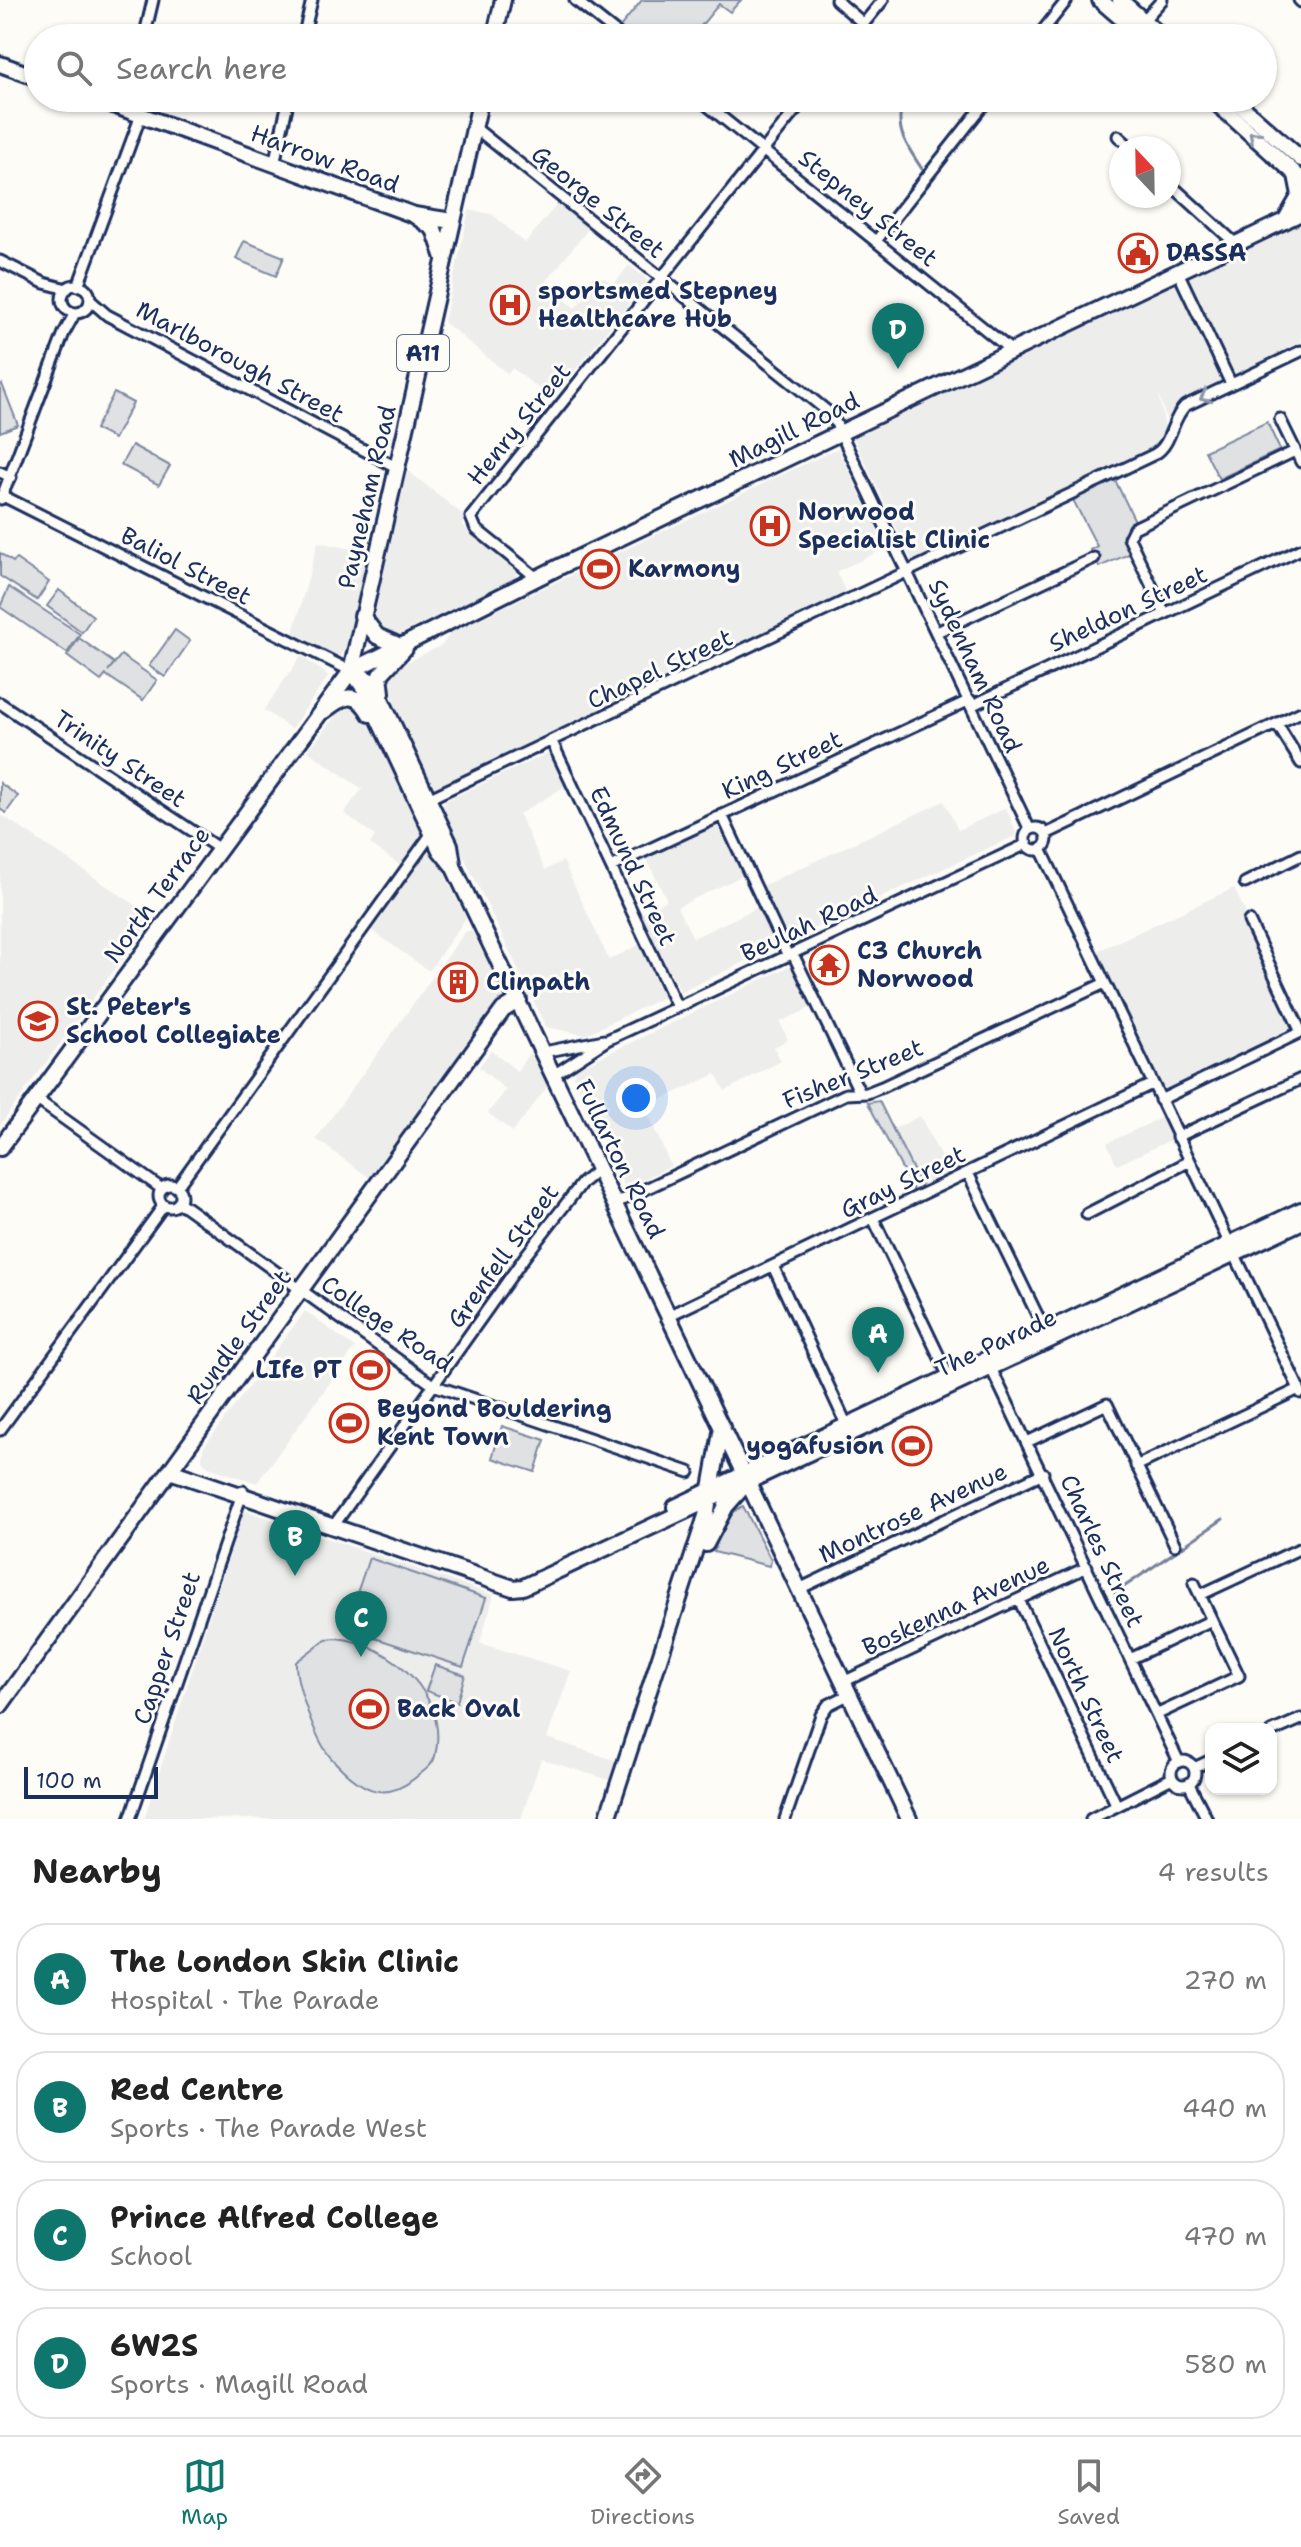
<!DOCTYPE html>
<meta charset="utf-8">
<style>
body{margin:0;font-family:"Shantell Sans",sans-serif;background:#f6f6f6;color:#222}
.controls{position:absolute;right:24px;bottom:24px;display:grid;overflow:hidden;border-radius:16px;box-shadow:0 2px 6px #0004}
.controls button{width:72px;height:72px;display:grid;place-items:center;padding:0;border:0;border-bottom:2px solid #e0e0e0;background:#fff;color:#222;font:40px sans-serif}
.compass{position:absolute;left:1109px;top:136px;width:72px;height:72px;border-radius:50%;background:#fff;box-shadow:0 2px 6px #0004;rotate:338deg}
.scale{position:absolute;left:24px;bottom:20px;width:134px;box-sizing:border-box;padding-left:8px;border:4px solid #1b2f5e;border-top:0;font-size:22px;line-height:28px;white-space:nowrap;color:#1b2f5e;-webkit-text-stroke:6px #fdfcf7;paint-order:stroke}
.you{position:absolute;left:636px;top:1098px;width:28px;height:28px;margin:-20px;border:6px solid #fff;border-radius:50%;background:#1a73e8;box-shadow:0 0 0 12px #1a73e833}
.badge{display:grid;place-items:center;width:52px;height:52px;border-radius:50%;background:#0f766e;color:#fff;font-size:26px;font-weight:700}
.pin{position:absolute;translate:-50% -66px;filter:drop-shadow(0 2px 4px #0008)}
.pin::after{content:'';position:absolute;top:42px;width:28px;height:24px;background:inherit;clip-path:polygon(0 0,100% 0,50% 100%)}
.list{margin:0;padding:0;list-style:none}
h2{display:flex;justify-content:space-between;align-items:center;height:104px;margin:0;padding:0 32px;font-size:34px}
h2 small{font-size:26px;font-weight:400;color:#767676}
.list li{display:grid;grid-template-columns:52px 1fr auto;gap:24px;align-items:center;box-sizing:border-box;height:112px;margin:0 16px 16px;padding:0 16px;border:2px solid #e0e0e0;border-radius:32px}
.list b{display:block;font-size:30px;white-space:nowrap}
.list p{margin:0;font-size:26px;white-space:nowrap;color:#767676}
.list em{font-size:26px;font-style:normal;color:#767676}
.icon{flex:none;width:44px;height:44px;fill:none;stroke:currentColor;stroke-width:2;stroke-linecap:round;stroke-linejoin:round}
.map{position:relative;flex:none;width:1301px;height:1819px;overflow:hidden}
.search{position:absolute;background:#fff;box-shadow:0 2px 6px #0004;left:24px;right:24px;top:24px;height:88px;display:flex;align-items:center;gap:20px;box-sizing:border-box;padding:0 28px;border-radius:44px;color:#767676;font-size:30px}
.sheet{height:616px;background:#fff}
nav{display:flex;justify-content:space-around;align-items:center;box-sizing:border-box;height:112px;border-top:2px solid #e0e0e0;background:#fff;font-size:22px;color:#767676}
nav a{display:grid;justify-items:center;gap:4px}
nav .on{color:#0f766e}
.map>svg:first-child{display:block}
</style>
<div class="map">
<svg width="1301" height="1819" viewBox="0 0 1301 1819">
<rect width="100%" height="100%" fill="#fdfcf7"/>
<filter id="ink" filterUnits="userSpaceOnUse"><feTurbulence type="fractalNoise" baseFrequency=".0125" numOctaves="2"/><feDisplacementMap in="SourceGraphic" scale="16" xChannelSelector="R" yChannelSelector="G"/><feConvolveMatrix kernelMatrix="1 2 1 2 8 2 1 2 1" color-interpolation-filters="sRGB"/></filter>
<g filter="url(#ink)">
<!-- built -->
<path fill="#edeeec" d="M 557,204 L 589,228 L 545,283 L 575,308 L 602,277 L 614,284 L 629,265 L 648,280 L 552,399 L 512,368 L 508,374 L 444,322 L 469,210 L 492,214 L 525,243 Z
M 1301,213 L 1301,351 L 1185,406 L 1170,432 L 1158,392 L 1166,433 L 1161,444 L 1103,472 L 1105,477 L 914,565 L 855,441 L 846,430 Z
M 838,448 L 886,548 L 836,572 L 848,597 L 435,792 L 429,791 L 388,686 L 391,670 L 442,645 L 451,632 Z
M 407,470 L 467,518 L 462,525 L 517,570 L 515,579 L 391,638 L 373,623 Z
M 318,542 L 368,552 L 348,642 L 340,658 L 293,633 Z
M 301,656 L 329,676 L 291,729 L 264,710 Z
M 346,702 L 356,703 L 387,755 L 466,918 L 429,971 L 364,925 L 404,868 L 370,844 L 375,836 L 344,813 L 362,789 L 308,751 Z
M 550,752 L 566,786 L 519,814 L 545,870 L 563,861 L 609,960 L 641,944 L 666,996 L 585,1035 L 546,1027 L 442,811 L 445,801 Z
M 944,801 L 958,830 L 1006,808 L 1017,835 L 788,940 L 762,886 Z
M 0,814 L 153,917 L 0,1125 Z
M 721,822 L 746,874 L 677,907 L 693,938 L 761,906 L 776,947 L 681,992 L 638,915 L 667,900 L 646,858 Z
M 1234,888 L 1301,1032 L 1160,1100 L 1091,954 Z
M 471,930 L 504,994 L 503,1001 L 374,1181 L 316,1139 L 465,932 Z
M 794,964 L 815,1006 L 780,1022 L 788,1040 L 774,1047 L 781,1061 L 725,1091 L 716,1074 L 645,1107 L 671,1166 L 625,1188 L 573,1076 L 576,1069 Z
M 491,1050 L 517,1071 L 529,1053 L 548,1080 L 547,1087 L 513,1132 L 488,1113 L 506,1090 L 479,1067 Z
M 1167,1115 L 1177,1137 L 1117,1165 L 1107,1143 Z
M 920,1116 L 950,1174 L 922,1188 L 894,1129 Z
M 305,1311 L 355,1348 L 257,1483 L 208,1467 L 202,1460 L 203,1448 Z
M 244,1510 L 494,1595 L 480,1643 L 571,1671 L 547,1738 L 626,1764 L 619,1783 L 541,1759 L 521,1819 L 144,1819 Z"/>
<!-- green -->
<path fill="#e0e1e3" stroke="#7e88a0" stroke-width="2" d="M 642,0 L 741,0 L 730,12 L 719,4 L 691,38 L 632,38 L 619,28 Z
M 244,241 L 284,257 L 276,276 L 236,259 Z
M 2,384 L 18,425 L 0,432 L 0,385 Z
M 114,393 L 133,403 L 114,439 L 95,429 Z
M 1267,422 L 1280,450 L 1219,479 L 1205,451 Z
M 132,445 L 170,466 L 159,485 L 121,465 Z
M 1112,474 L 1137,525 L 1131,531 L 1136,551 L 1099,567 L 1090,550 L 1097,546 L 1070,494 Z
M 0,553 L 13,562 L 16,559 L 49,582 L 37,600 L 0,576 Z
M 9,587 L 80,634 L 67,653 L 0,607 Z
M 59,590 L 93,616 L 82,632 L 47,606 Z
M 175,630 L 190,641 L 165,677 L 149,666 Z
M 79,638 L 114,663 L 108,671 L 121,655 L 157,680 L 143,700 L 106,675 L 101,681 L 67,656 Z
M 0,783 L 18,796 L 6,813 L 0,809 Z
M 879,1101 L 922,1188 L 914,1192 L 868,1103 Z
M 502,1426 L 545,1440 L 535,1472 L 492,1458 Z
M 743,1506 L 771,1560 L 769,1566 L 714,1552 C 720,1533 723,1516 743,1506 Z
M 369,1558 L 486,1598 L 463,1667 L 345,1628 Z
M 336,1638 C 391,1643 450,1696 435,1756 C 433,1766 422,1772 415,1778 C 381,1806 358,1786 332,1759 C 317,1743 295,1684 296,1662 L 326,1639 Z
M 435,1665 L 465,1675 L 457,1702 L 426,1691 Z"/>
<g fill="none" stroke-linecap="round" stroke-linejoin="round">
<!-- stream -->
<path stroke="#76819c" stroke-width="3" d="M 906,98 C 891,125 906,145 922,169
M 1115,1593 L 1223,1519"/>
<!-- street casing -->
<g stroke="#1b2f5e" stroke-width="15">
<path id="street" d="M 575,0 L 623,38
M 836,0 L 864,24
M 1299,0 L 1301,2
M 1143,21 L 1162,0
M 144,38 L 153,0
M 303,38 L 312,0
M 852,38 L 883,0
M 1037,38 L 1067,0
M 698,98 L 1012,351
M 474,127 L 832,415 L 1030,830
M 1118,136 L 1131,148
M 274,164 L 289,98
M 1169,183 L 1236,244
M 876,241 L 989,98
M 0,261 L 44,283 L 67,289
M 1178,272 L 1231,384
M62 299a14 14 0 1 1 28 0a14 14 0 1 1-28 0Z
M 78,286 L 141,115
M 90,300 L 107,315 L 396,467
M 1280,419 L 1301,462
M 0,472 L 11,477
M 3,496 L 351,671
M 1,499 L 64,333 L 75,313
M 537,578 L 476,529 L 471,517 L 805,98
M 1165,614 L 1129,538 L 1134,528 L 1295,451
M 937,632 L 1094,558
M 0,703 L 218,848
M 973,705 L 1301,549
M 1277,724 L 1301,763
M 552,742 L 677,1007
M 428,799 L 1155,454 C 1172,444 1171,420 1185,406 L 1301,351
M 722,815 L 788,956
M1025 839a11 11 0 1 1 22 0a11 11 0 1 1-22 0Z
M 1046,834 L 1301,712
M 1041,849 L 1301,1393
M 611,867 L 970,700
M 1245,883 L 1301,855
M 1249,921 L 1301,1032
M 793,954 L 860,1093
M 544,1052 L 604,1040
M 555,1074 L 607,1040 L 1027,844
M 36,1099 L 162,1189
M 1160,1100 L 1301,1032
M 1177,1137 L 1301,1079
M 968,1173 L 1045,1331
M159 1196a11 11 0 1 1 22 0a11 11 0 1 1-22 0Z
M 177,1187 L 432,833
M 179,1202 L 433,1385 L 689,1472
M 616,1203 L 846,1094 L 867,1093 L 882,1087 L 1105,983
M 1087,1214 L 1190,1161
M 873,1218 L 949,1377
M 773,1266 L 849,1430
M 670,1315 L 1152,1084
M 989,1364 L 1179,1762
M 0,1430 L 164,1205
M 1027,1442 L 1107,1404 L 1175,1545
M 1136,1466 L 1299,1389
M 332,1528 L 526,1255 L 582,1183 L 599,1169
M 799,1589 L 1043,1473
M 1200,1595 L 1301,1548
M 1019,1600 L 1117,1806
M 1130,1659 L 1212,1620
M 843,1682 L 1087,1567
M 1158,1714 L 1239,1676 L 1194,1583
M 1271,1732 L 1301,1719
M1171 1773a12 12 0 1 1 24 0a12 12 0 1 1-24 0Z
M 1194,1768 L 1211,1760
M 1189,1784 L 1207,1819
M 130,1819 L 243,1491
M 785,1819 L 821,1715 L 828,1705 L 850,1694
M 1091,1819 L 1172,1778"/>
</g>
<!-- secondary casing -->
<g stroke="#1b2f5e" stroke-width="20">
<path id="secondary" d="M 1100,0 L 1144,38
M 1120,0 L 1163,38
M 0,64 L 38,78
M 94,98 L 414,215 L 452,221
M 1211,98 L 1301,179
M 1232,98 L 1301,159
M 1285,221 L 1300,195 L 1296,175
M 351,671 L 364,688 L 440,850 L 453,866 L 909,1819
M 351,671 L 559,567 L 1301,213
M 355,673 L 373,682 L 450,845 L 453,864
M 382,693 L 380,675 L 405,648
M 324,711 C 343,696 356,689 370,714
M 170,1471 L 513,1588 L 523,1587 L 1301,1222
M 675,1507 L 1301,1210
M 706,1544 L 726,1506 L 742,1488
M 0,1706 L 503,1010 L 519,1000
M 607,1819 L 706,1516 L 722,1427"/>
</g>
<!-- primary casing -->
<g stroke="#1b2f5e" stroke-width="20">
<path id="primary" d="M 494,38 L 503,0
M 414,215 L 434,229 L 444,258
M 362,616 L 377,636 L 400,646
M 0,1148 L 351,671 L 481,98"/>
</g>
<!-- street -->
<use href="#street" stroke="#fdfcf7" stroke-width="9"/>
<!-- secondary -->
<use href="#secondary" stroke="#fdfcf7" stroke-width="14"/>
<!-- primary -->
<use href="#primary" stroke="#fdfcf7" stroke-width="14"/>
</g>
<!-- one-way arrows -->
<defs><path id="oneway-chevron" d="M-2-3.5L2.5 0L-2 3.5" fill="none" stroke-width="1.6" stroke-linecap="round" stroke-linejoin="round" transform="scale(2)"/></defs>
<g stroke="#8c96aa">
<use href="#oneway-chevron" transform="translate(1254 136) rotate(-138)"/>
<use href="#oneway-chevron" transform="translate(1205 397) rotate(154)"/>
</g>
</g>
<!-- icons -->
<defs>
<g id="civic-ring" transform="scale(2)"><circle r="9.5" fill="#fdfcf7" stroke="#c8321e" stroke-width="1.5"/><path d="M-.6-6.5H3V-4.5H.6V-3L4-1V1h2V6H-6V1h2V-1L-.6-3ZM-1.2 2.5V6h2.4V2.5Z" fill="#c8321e"/></g>
<g id="hospital-ring" transform="scale(2)"><circle r="9.5" fill="#fdfcf7" stroke="#c8321e" stroke-width="1.5"/><path d="M-5-5h3v3.5h4V-5h3V5h-3V1.5h-4V5h-3Z" fill="#c8321e"/></g>
<g id="stadium-ring" transform="scale(2)"><circle r="9.5" fill="#fdfcf7" stroke="#c8321e" stroke-width="1.5"/><path d="M0-5a6.5 5 0 1 0 0 10a6.5 5 0 1 0 0-10ZM-3.5-1.8h7v3.6h-7Z" fill="#c8321e"/></g>
<g id="temple-ring" transform="scale(2)"><circle r="9.5" fill="#fdfcf7" stroke="#c8321e" stroke-width="1.5"/><path d="M0-6L5-2H3V0L6.5 2.5H4V6H1.5V3h-3V6H-4V2.5H-6.5L-3 0V-2H-5Z" fill="#c8321e"/></g>
<g id="building-ring" transform="scale(2)"><circle r="9.5" fill="#fdfcf7" stroke="#c8321e" stroke-width="1.5"/><path d="M-4-6H4V6H1V3H-1V6H-4ZM-2.5-4.3h1.7v1.8h-1.7ZM.8-4.3h1.7v1.8H.8ZM-2.5-1h1.7V.8h-1.7ZM.8-1h1.7V.8H.8Z" fill="#c8321e"/></g>
<g id="school-ring" transform="scale(2)"><circle r="9.5" fill="#fdfcf7" stroke="#c8321e" stroke-width="1.5"/><path d="M0-5L7-2L0 1L-7-2ZM-4 1L0 2.5L4 1V4Q0 6-4 4Z" fill="#c8321e"/></g>
</defs>
<g fill-rule="evenodd">
<use href="#civic-ring" x="1138" y="253"/>
<use href="#hospital-ring" x="510" y="305"/>
<use href="#hospital-ring" x="770" y="526"/>
<use href="#stadium-ring" x="600" y="569"/>
<use href="#temple-ring" x="829" y="965"/>
<use href="#building-ring" x="458" y="982"/>
<use href="#school-ring" x="38" y="1021"/>
<use href="#stadium-ring" x="370" y="1370"/>
<use href="#stadium-ring" x="349" y="1423"/>
<use href="#stadium-ring" x="912" y="1446"/>
<use href="#stadium-ring" x="369" y="1709"/>
</g>
<g text-anchor="middle" dominant-baseline="central" stroke-width="6" stroke-linejoin="round" paint-order="stroke">
<!-- shield labels -->
<rect fill="#fdfcf7" stroke="#5f6c8c" stroke-width="2" x="397" y="335" width="52" height="36" rx="6"/>
<g font-size="22" font-weight="bold" fill="#1b2f5e">
<text x="423" y="353">A11</text>
</g>
<!-- street labels -->
<g font-size="24" fill="#1b2f5e" stroke="#fdfcf7">
<text transform="translate(325 159) rotate(20)">Harrow Road</text>
<text transform="translate(598 202) rotate(39)">George Street</text>
<text transform="translate(868 208) rotate(39)">Stepney Street</text>
<text transform="translate(240 362) rotate(28)">Marlborough Street</text>
<text transform="translate(519 424) rotate(-51)">Henry Street</text>
<text transform="translate(794 430) rotate(-26)">Magill Road</text>
<text transform="translate(367 497) rotate(-77)">Payneham Road</text>
<text transform="translate(186 566) rotate(27)">Baliol Street</text>
<text transform="translate(1128 609) rotate(-25)">Sheldon Street</text>
<text transform="translate(975 666) rotate(65)">Sydenham Road</text>
<text transform="translate(660 669) rotate(-25)">Chapel Street</text>
<text transform="translate(120 759) rotate(34)">Trinity Street</text>
<text transform="translate(782 765) rotate(-25)">King Street</text>
<text transform="translate(633 866) rotate(65)">Edmund Street</text>
<text transform="translate(157 895) rotate(-54)">North Terrace</text>
<text transform="translate(809 924) rotate(-25)">Beulah Road</text>
<text transform="translate(853 1074) rotate(-22)">Fisher Street</text>
<text transform="translate(620 1159) rotate(64)">Fullarton Road</text>
<text transform="translate(903 1182) rotate(-26)">Gray Street</text>
<text transform="translate(503 1256) rotate(-54)">Grenfell Street</text>
<text transform="translate(387 1324) rotate(34)">College Road</text>
<text transform="translate(239 1337) rotate(-54)">Rundle Street</text>
<text transform="translate(996 1343) rotate(-25)">The Parade</text>
<text transform="translate(913 1513) rotate(-25)">Montrose Avenue</text>
<text transform="translate(1102 1551) rotate(65)">Charles Street</text>
<text transform="translate(956 1606) rotate(-25)">Boskenna Avenue</text>
<text transform="translate(167 1648) rotate(-71)">Capper Street</text>
<text transform="translate(1086 1695) rotate(65)">North Street</text>
</g>
<!-- poi labels -->
<g font-size="24" font-weight="bold" fill="#1b2f5e" stroke="#fdfcf7" text-anchor="start">
<text x="1166" y="253">DASSA</text>
<text x="538" y="291">sportsmed Stepney<tspan x="538" dy="28">Healthcare Hub</tspan></text>
<text x="798" y="512">Norwood<tspan x="798" dy="28">Specialist Clinic</tspan></text>
<text x="628" y="569">Karmony</text>
<text x="857" y="951">C3 Church<tspan x="857" dy="28">Norwood</tspan></text>
<text x="486" y="982">Clinpath</text>
<text x="66" y="1007">St. Peter's<tspan x="66" dy="28">School Collegiate</tspan></text>
<text x="342" y="1370" text-anchor="end">LIfe PT</text>
<text x="377" y="1409">Beyond Bouldering<tspan x="377" dy="28">Kent Town</tspan></text>
<text x="884" y="1446" text-anchor="end">yogafusion</text>
<text x="397" y="1709">Back Oval</text>
</g>
</g>
</svg>
<div class="controls">
<button><svg class="icon" aria-label="layers" viewBox="0 0 24 24"><path d="M12 4l9 5-9 5-9-5zM3 14l9 5 9-5"/></svg></button>
</div>
<svg class="compass" viewBox="-18 -18 36 36"><path d="M0-13l5 13h-10z" fill="#e53935"/><path d="M0 13l5-13h-10z" fill="#767676"/></svg>
<div class="scale">100 m</div>
<div class="you"></div>
<div class="pin badge" style="left:878px;top:1373px">A</div>
<div class="pin badge" style="left:295px;top:1576px">B</div>
<div class="pin badge" style="left:361px;top:1657px">C</div>
<div class="pin badge" style="left:898px;top:369px">D</div>
<div class="search"><svg class="icon" aria-label="search" viewBox="0 0 24 24"><circle cx="10" cy="10" r="6"/><path d="M15 15l6 6"/></svg>Search here</div>
</div>
<section class="sheet">
<h2>Nearby<small>4 results</small></h2>
<ul class="list">
<li><span class="badge">A</span><div><b>The London Skin Clinic</b><p>Hospital · The Parade</p></div><em>270 m</em></li>
<li><span class="badge">B</span><div><b>Red Centre</b><p>Sports · The Parade West</p></div><em>440 m</em></li>
<li><span class="badge">C</span><div><b>Prince Alfred College</b><p>School</p></div><em>470 m</em></li>
<li><span class="badge">D</span><div><b>6W2S</b><p>Sports · Magill Road</p></div><em>580 m</em></li>
</ul>
</section>
<nav>
<a class="on"><svg class="icon" aria-label="map" viewBox="0 0 24 24"><path d="M3 6l6-2 6 2 6-2v14l-6 2-6-2-6 2zM9 4v14M15 6v14"/></svg>Map</a>
<a><svg class="icon" aria-label="directions" viewBox="0 0 24 24"><path d="M12 3l9 9-9 9-9-9zM9 14v-3h6M13 9l2 2-2 2"/></svg>Directions</a>
<a><svg class="icon" aria-label="saved" viewBox="0 0 24 24"><path d="M7 4h10v16l-5-4-5 4z"/></svg>Saved</a>
</nav>
